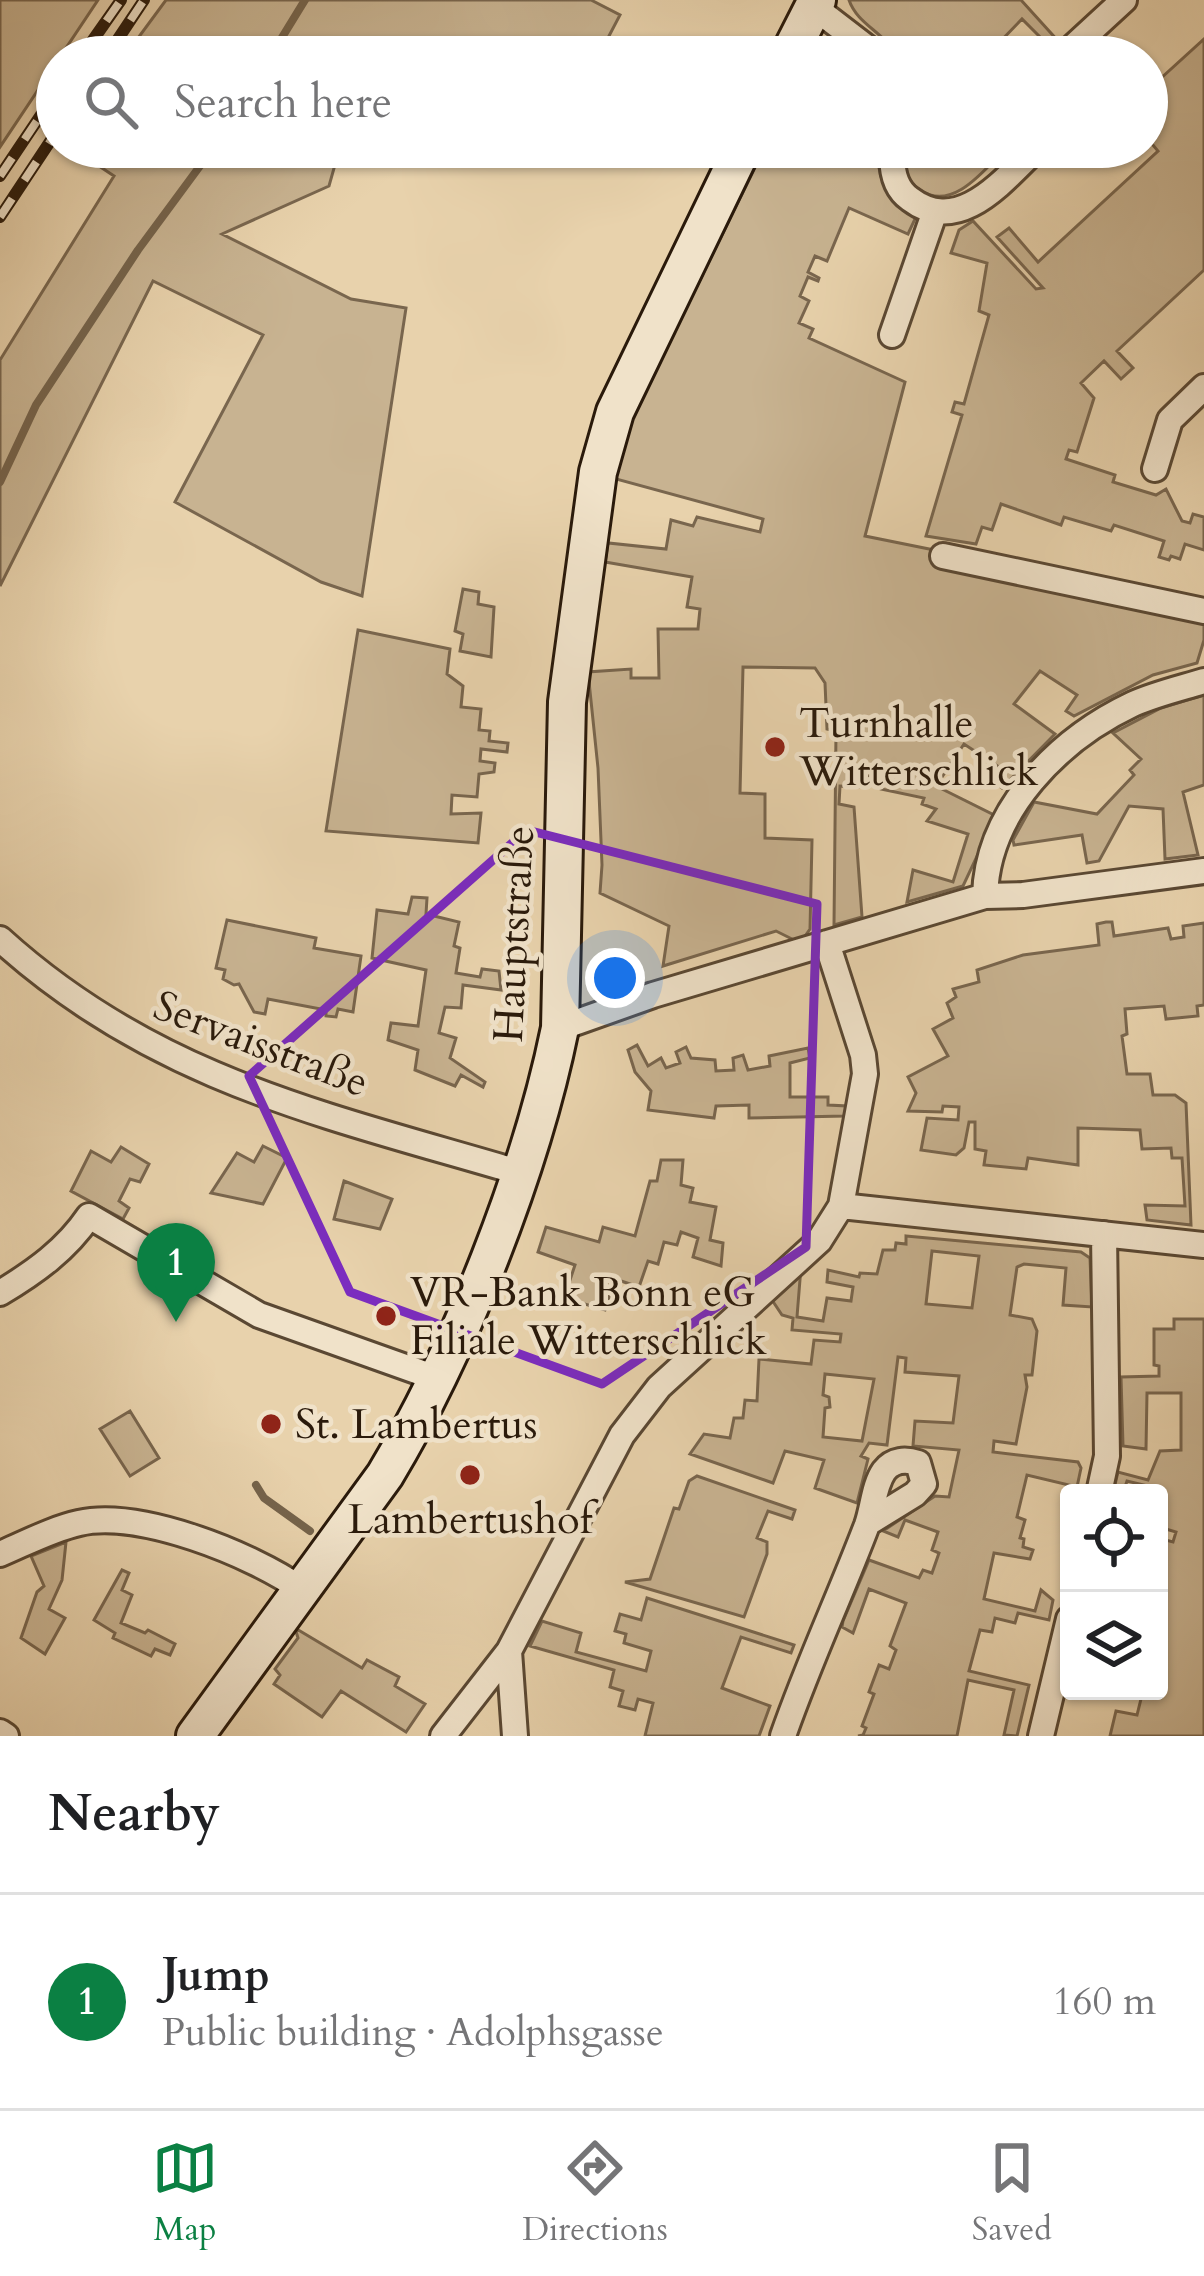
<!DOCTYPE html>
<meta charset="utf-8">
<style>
body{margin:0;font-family:Cardo,serif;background:#f2f2f2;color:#202124}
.controls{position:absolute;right:36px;bottom:36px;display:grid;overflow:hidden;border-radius:12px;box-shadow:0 3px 9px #0004}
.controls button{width:108px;height:108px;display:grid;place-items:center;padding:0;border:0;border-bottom:3px solid #e0e0e0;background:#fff;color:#202124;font:60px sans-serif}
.you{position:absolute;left:615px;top:978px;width:42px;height:42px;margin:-30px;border:9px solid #fff;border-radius:50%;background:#1a73e8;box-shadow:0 0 0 18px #1a73e833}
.badge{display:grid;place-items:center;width:78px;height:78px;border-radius:50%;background:#0b8043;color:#fff;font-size:39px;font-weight:700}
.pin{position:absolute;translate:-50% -99px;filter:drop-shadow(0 3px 6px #0008)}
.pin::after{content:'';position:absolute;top:63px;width:42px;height:36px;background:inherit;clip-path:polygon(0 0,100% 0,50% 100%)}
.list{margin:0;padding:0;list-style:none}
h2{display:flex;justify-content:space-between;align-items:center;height:156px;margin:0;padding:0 48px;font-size:51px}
h2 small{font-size:39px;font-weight:400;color:#757577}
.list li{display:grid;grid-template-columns:78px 1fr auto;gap:36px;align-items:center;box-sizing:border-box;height:216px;padding:0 48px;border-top:3px solid #e0e0e0}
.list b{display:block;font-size:45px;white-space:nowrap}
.list p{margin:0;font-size:39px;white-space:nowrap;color:#757577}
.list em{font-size:39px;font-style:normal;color:#757577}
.icon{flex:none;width:66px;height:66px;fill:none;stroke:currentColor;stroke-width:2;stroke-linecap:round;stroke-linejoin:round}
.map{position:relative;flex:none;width:1204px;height:1736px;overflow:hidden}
.search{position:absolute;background:#fff;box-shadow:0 3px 9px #0004;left:36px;right:36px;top:36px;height:132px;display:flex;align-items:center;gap:30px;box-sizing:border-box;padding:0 42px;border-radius:66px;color:#757577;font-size:45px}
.sheet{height:372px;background:#fff}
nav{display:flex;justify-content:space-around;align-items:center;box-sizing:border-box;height:168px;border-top:3px solid #e0e0e0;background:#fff;font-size:33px;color:#757577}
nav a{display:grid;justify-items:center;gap:6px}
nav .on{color:#0b8043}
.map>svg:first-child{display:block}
</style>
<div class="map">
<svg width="1204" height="1736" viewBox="0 0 1204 1736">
<rect width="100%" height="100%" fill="#e8d2ac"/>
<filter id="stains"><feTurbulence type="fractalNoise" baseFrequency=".00167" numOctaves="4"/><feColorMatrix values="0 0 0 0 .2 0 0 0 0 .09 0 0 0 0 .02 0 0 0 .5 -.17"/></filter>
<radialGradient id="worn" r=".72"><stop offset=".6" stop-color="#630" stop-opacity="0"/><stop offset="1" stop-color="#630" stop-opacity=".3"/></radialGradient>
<!-- green -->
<path fill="#c8b391" stroke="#79664e" stroke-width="3" fill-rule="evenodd" d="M 0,0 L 98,0 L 0,147 Z
M 166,0 L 591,0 L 620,15 L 598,57 L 449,57 L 437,51 L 433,57 L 124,57 Z
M 849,0 L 1021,0 L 1059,42 L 1052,49 L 1022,19 L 993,49 L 1000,57 L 896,57 C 886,32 858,26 849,0 Z
M 1204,39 L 1204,270 L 1117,351 L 1133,368 L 1121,379 L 1104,361 L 1081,383 L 1094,398 L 1077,452 L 1069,450 L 1066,459 L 1115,475 L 1113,482 L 1156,495 L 1166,489 L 1182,521 L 1190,523 L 1193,514 L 1204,517 L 1204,550 L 1185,544 L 1180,559 L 1171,556 L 1169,560 L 1159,557 L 1164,541 L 1114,525 L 1111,531 L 1064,517 L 1061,525 L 1001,504 L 992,530 L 982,527 L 976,544 L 926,536 L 962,415 L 952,412 L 955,402 L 964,404 L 989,315 L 979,311 L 987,263 L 951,253 L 959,230 L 973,221 L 1036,289 L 1043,288 L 997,237 L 1009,228 L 1038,262 L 1158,151 L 1147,138 L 1147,103 L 1151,107 L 1158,100 L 1148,90 Z
M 94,147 L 340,147 L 329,186 L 222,234 L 351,299 L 406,308 L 362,596 L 321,582 L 175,502 L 263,335 L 153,281 L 0,586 L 0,360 L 114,176 L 87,158 Z
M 765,147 L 879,147 C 875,179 889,202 916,217 L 908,234 L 849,208 L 827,261 L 815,256 L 808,272 L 819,278 L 818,281 L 808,277 L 800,296 L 809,301 L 799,323 L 813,329 L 809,338 L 905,382 L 865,536 L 944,552 L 1204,619 L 1204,640 L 1197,663 L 1153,675 L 1074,716 L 1066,711 L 1077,695 L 1040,671 L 1014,704 L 1055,734 L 1002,788 L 994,782 L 1002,769 L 964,744 L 936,786 L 996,816 L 963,886 L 907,902 L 913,870 L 953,882 L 968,834 L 927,821 L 936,809 L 922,804 L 924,798 L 881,789 L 880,778 L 885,771 L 872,770 L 865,787 L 840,786 L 839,804 L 854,807 L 862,917 L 834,925 L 836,731 L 827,729 L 825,683 L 815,668 L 743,667 L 740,793 L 765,794 L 765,838 L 812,840 L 810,929 L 803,939 L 796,941 L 776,931 L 663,966 L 669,926 L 600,893 L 602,865 L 598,768 L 588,672 L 631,669 L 631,678 L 659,678 L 658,629 L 698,629 L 700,609 L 687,607 L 692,577 L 605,562 L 608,543 L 666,549 L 671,520 L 693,526 L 697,517 L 760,532 L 763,519 L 616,479 C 625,408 659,347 691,284 L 697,286 Z
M 904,147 L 1007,147 C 986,168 953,213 920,190 C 905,180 903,164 904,147 Z
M 463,589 L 479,592 L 478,604 L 494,607 L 491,657 L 460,651 L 463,634 L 455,631 Z
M 358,630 L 450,649 L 447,674 L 463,686 L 461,707 L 481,709 L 479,730 L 490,731 L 489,741 L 508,743 L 507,752 L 481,749 L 480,761 L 495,763 L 494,772 L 479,774 L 477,797 L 452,795 L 451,814 L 481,813 L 478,843 L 326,831 Z
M 1204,695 L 1204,785 L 1183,792 L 1198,855 L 1165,859 L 1163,809 L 1129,806 L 1099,861 L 1087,863 L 1082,835 L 1014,845 L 1013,840 L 1034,802 L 1097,814 L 1134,775 L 1130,770 L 1141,759 L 1113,733 L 1161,708 Z
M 412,897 L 427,898 L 426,914 L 459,922 L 454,946 L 460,948 L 456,973 L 480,977 L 482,969 L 499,971 L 501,990 L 463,985 L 461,1008 L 445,1007 L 439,1033 L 456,1038 L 450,1058 L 485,1082 L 483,1087 L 461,1075 L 455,1086 L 415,1070 L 418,1050 L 388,1040 L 391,1023 L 418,1026 L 426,970 L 372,958 L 377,910 L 408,914 Z
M 227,920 L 316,938 L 314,948 L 361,956 L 353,1012 L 338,1009 L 336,1017 L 326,1016 L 326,1010 L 268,999 L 265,1014 L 254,1012 L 239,984 L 234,985 L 223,979 L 225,970 L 216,968 Z
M 1106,922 L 1112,922 L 1114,936 L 1168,928 L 1171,939 L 1184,937 L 1183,926 L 1204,923 L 1204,1005 L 1197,1006 L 1198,1016 L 1166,1019 L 1164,1006 L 1125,1009 L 1127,1034 L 1122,1036 L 1127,1074 L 1150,1074 L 1153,1095 L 1175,1095 L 1186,1103 L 1191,1225 L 1147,1220 L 1145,1205 L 1185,1206 L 1182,1158 L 1172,1158 L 1171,1148 L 1142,1149 L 1140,1130 L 1078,1128 L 1078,1165 L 1028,1158 L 1026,1169 L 984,1165 L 986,1151 L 975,1149 L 975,1122 L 969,1122 L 964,1148 L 956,1155 L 921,1150 L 927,1118 L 958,1120 L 959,1107 L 943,1106 L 942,1112 L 908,1111 L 916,1093 L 908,1077 L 948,1056 L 933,1029 L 953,1018 L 947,1003 L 956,997 L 953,989 L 979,982 L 977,970 L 1023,955 L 1099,945 L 1097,924 Z
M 637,1045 L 648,1066 L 661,1058 L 666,1068 L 680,1063 L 676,1052 L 686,1047 L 691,1058 L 715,1060 L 716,1071 L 734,1070 L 733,1058 L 743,1055 L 748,1070 L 770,1066 L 769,1056 L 808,1048 L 810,1058 L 790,1063 L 790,1097 L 828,1097 L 828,1105 L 847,1106 L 845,1116 L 749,1118 L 749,1105 L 716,1106 L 714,1118 L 648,1110 L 651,1091 L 635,1072 L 628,1050 Z
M 263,1146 L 287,1158 L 263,1204 L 211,1193 L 237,1153 L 254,1162 Z
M 121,1147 L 149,1164 L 140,1182 L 130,1179 L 119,1201 L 129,1208 L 123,1219 L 71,1191 L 91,1151 L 111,1162 Z
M 661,1160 L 683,1160 L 681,1185 L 693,1188 L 690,1202 L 716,1207 L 710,1240 L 723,1243 L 721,1266 L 693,1257 L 698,1238 L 681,1232 L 677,1245 L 664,1242 L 658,1264 L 648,1261 L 639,1287 L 615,1279 L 605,1310 L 564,1298 L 575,1265 L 538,1252 L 546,1227 L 599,1242 L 603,1227 L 635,1236 L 650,1181 L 657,1181 Z
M 344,1181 L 392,1199 L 380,1229 L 334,1219 Z
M 906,1236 L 1081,1252 L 1090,1258 L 1092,1307 L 1063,1305 L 1066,1268 L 1024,1264 L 1017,1267 L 1010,1315 L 1032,1319 L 1037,1331 L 1032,1375 L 1025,1375 L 1027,1387 L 1016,1444 L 994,1441 L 993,1452 L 1078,1462 L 1081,1468 L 1077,1487 L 1027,1475 L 1017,1517 L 1025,1520 L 1020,1538 L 1024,1539 L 1023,1547 L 1033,1550 L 1030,1559 L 994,1553 L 984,1599 L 1035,1611 L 1041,1590 L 1053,1600 L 1049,1620 L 1018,1613 L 1015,1623 L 995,1618 L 992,1632 L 980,1630 L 969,1671 L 1029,1685 L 1017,1736 L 1004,1735 L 1014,1690 L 968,1680 L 957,1736 L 858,1736 L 863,1735 L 866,1728 L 862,1726 L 874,1694 L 869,1692 L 879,1665 L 889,1669 L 896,1650 L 890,1646 L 906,1603 L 869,1589 L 853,1633 L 842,1627 L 843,1621 L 869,1560 L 919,1578 L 923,1570 L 932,1573 L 939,1553 L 932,1550 L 938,1532 L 905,1520 L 898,1537 L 883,1531 L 935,1496 L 949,1497 L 959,1450 L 913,1446 L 915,1421 L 953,1423 L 959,1376 L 905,1372 L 906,1358 L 898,1357 L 887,1445 L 869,1443 L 861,1456 L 868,1459 L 857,1503 L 815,1488 L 824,1460 L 785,1451 L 773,1483 L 690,1454 L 704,1434 L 730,1438 L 734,1418 L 743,1418 L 745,1400 L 757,1401 L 759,1359 L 811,1364 L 814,1340 L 840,1342 L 841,1334 L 792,1330 L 793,1318 L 782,1315 L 770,1297 L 801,1267 L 797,1317 L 823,1321 L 827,1298 L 851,1301 L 853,1287 L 827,1282 L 828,1270 L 859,1277 L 860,1273 L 877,1274 L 883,1250 L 895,1250 L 896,1243 L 906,1244 ZM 932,1251 L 979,1256 L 972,1308 L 926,1304 ZM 825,1374 L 874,1379 L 862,1441 L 823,1437 L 825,1408 L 830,1407 L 829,1397 L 823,1395 Z
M 1174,1319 L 1204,1319 L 1204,1736 L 1110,1736 L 1116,1711 L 1137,1715 L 1143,1691 L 1159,1691 L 1159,1552 L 1162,1539 L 1173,1542 L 1176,1532 L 1159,1527 L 1160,1489 L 1127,1481 L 1123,1493 L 1113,1493 L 1118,1472 L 1148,1480 L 1160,1451 L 1181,1450 L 1181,1393 L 1147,1393 L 1146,1449 L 1123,1446 L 1121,1377 L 1159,1376 L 1159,1366 L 1154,1365 L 1154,1329 L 1174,1329 Z
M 130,1411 L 159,1458 L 130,1476 L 100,1429 Z
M 697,1476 L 795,1510 L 792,1519 L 768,1511 L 757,1538 L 767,1542 L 767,1554 L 744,1617 L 625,1582 L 650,1579 L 674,1508 L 679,1509 L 689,1481 Z
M 66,1542 L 62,1580 L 49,1609 L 65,1618 L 45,1654 L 21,1638 L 37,1592 L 44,1586 L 31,1556 Z
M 122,1570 L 129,1573 L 122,1590 L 132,1595 L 121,1623 L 145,1633 L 148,1630 L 175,1644 L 170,1655 L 155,1649 L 151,1656 L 113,1638 L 115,1633 L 94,1620 Z
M 647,1598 L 794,1645 L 791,1653 L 741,1637 L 722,1688 L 770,1706 L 759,1736 L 645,1736 L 653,1703 L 638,1699 L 635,1710 L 619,1706 L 623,1691 L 610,1687 L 614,1670 L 530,1646 L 542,1621 L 581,1633 L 576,1652 L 646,1671 L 651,1651 L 624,1643 L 626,1634 L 615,1631 L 620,1614 L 641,1620 Z
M 295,1628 L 362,1668 L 367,1660 L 399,1677 L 395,1686 L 425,1704 L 406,1732 L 341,1691 L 322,1717 L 274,1684 L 280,1675 L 275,1669 L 298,1638 Z"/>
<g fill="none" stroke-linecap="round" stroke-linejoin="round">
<!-- stream -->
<path stroke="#75634b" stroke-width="8" d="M 270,57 L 305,0
M 0,482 L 36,405 L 138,250 L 214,147
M 256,1485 L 264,1498 L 310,1531"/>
<!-- minor casing -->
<g stroke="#5a4833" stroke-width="30">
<path id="minor" d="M 814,7 L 879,57
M 1062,57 L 1124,0
M 893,147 C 891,166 893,187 910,199 C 960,237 1004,179 1038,147
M 892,335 L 935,211
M 1155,469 L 1170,420 L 1204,387
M 943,556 L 1204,611
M 985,896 C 987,810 1059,739 1133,704 C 1155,694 1181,688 1204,681
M 0,939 C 154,1079 325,1115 518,1172
M 560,1028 L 653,995 L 985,896 L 1023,895 L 1204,871
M 841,1206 L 1204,1245
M 0,1293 C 35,1272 66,1250 89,1216 L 259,1315 L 436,1378
M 1099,1493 L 1107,1456 L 1104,1234
M 0,1554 C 26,1543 52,1529 79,1523 C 139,1509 251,1554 301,1589
M 0,1732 L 6,1736
M 443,1736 L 509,1651
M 515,1736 L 509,1651 L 622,1435 L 659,1387 L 819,1241 L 841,1206 L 865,1074 L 863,1055 L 827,943
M 783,1736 C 808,1664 840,1596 867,1525 C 873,1508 874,1485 884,1471 C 893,1459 906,1459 918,1463 L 924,1484 L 915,1494 L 868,1523
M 1041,1736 L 1069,1619"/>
</g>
<!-- secondary casing -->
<g stroke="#2a1a0b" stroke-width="42">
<path id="secondary" d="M 788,57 L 817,0
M 195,1736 L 385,1475 C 460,1350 531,1171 560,1028 L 567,702 L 598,472 L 615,412 L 743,147"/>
</g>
<!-- minor -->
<use href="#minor" stroke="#f0e2c9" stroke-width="24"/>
<!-- secondary -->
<use href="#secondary" stroke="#f0e2c9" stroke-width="36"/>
<!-- rail casing -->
<g stroke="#2a1a0b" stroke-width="12">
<path id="rail" d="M 81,57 L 121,0
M 106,57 L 144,0
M 0,176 L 57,91
M 0,217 L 57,131"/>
</g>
<!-- rail -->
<use href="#rail" stroke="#f0e2c9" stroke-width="8" stroke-dasharray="22" stroke-linecap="butt"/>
</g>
<!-- marked area -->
<path fill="none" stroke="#7b2cbf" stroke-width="9" stroke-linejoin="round" d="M 527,830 L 817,904 L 806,1247 L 602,1384 L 350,1292 L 249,1076 Z"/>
<!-- markers -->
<g fill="#8f2418" stroke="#f0e2c9" stroke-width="4.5">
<circle cx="775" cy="747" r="12"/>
<circle cx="386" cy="1316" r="12"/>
<circle cx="271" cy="1424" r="12"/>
<circle cx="470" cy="1475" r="12"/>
</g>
<g text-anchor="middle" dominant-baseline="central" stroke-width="9" stroke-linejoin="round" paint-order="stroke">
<!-- poi labels -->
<g font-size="42" fill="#2a1a0b" stroke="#f0e2c9" text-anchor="start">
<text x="799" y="723">Turnhalle<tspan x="799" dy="48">Witterschlick</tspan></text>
<text x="410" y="1292">VR-Bank Bonn eG<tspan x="410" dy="48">Filiale Witterschlick</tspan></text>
<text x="295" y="1424">St. Lambertus</text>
<text x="470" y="1519" text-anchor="middle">Lambertushof</text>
</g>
<!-- street labels -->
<g font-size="42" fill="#2a1a0b" stroke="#f0e2c9">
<text transform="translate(514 934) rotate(-87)">Hauptstraße</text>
<text transform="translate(261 1044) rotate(21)">Servaisstraße</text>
</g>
</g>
<rect width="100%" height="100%" filter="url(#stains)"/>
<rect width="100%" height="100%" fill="url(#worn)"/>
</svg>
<div class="controls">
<button><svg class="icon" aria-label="locate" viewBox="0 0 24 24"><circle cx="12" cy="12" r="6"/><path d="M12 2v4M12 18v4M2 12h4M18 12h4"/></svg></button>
<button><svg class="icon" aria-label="layers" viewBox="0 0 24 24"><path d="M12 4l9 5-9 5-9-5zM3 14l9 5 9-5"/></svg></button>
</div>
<div class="you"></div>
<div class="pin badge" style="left:176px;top:1322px">1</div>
<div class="search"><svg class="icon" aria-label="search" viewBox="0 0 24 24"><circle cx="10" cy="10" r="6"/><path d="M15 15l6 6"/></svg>Search here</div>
</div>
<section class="sheet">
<h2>Nearby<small></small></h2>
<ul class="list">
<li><span class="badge">1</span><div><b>Jump</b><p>Public building · Adolphsgasse</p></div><em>160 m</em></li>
</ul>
</section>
<nav>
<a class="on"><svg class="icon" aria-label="map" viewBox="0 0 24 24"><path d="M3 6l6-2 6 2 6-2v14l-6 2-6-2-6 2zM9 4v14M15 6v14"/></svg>Map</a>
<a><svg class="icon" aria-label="directions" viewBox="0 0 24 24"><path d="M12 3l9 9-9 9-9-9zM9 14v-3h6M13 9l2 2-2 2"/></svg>Directions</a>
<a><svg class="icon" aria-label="saved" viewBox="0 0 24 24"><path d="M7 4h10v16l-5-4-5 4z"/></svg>Saved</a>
</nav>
